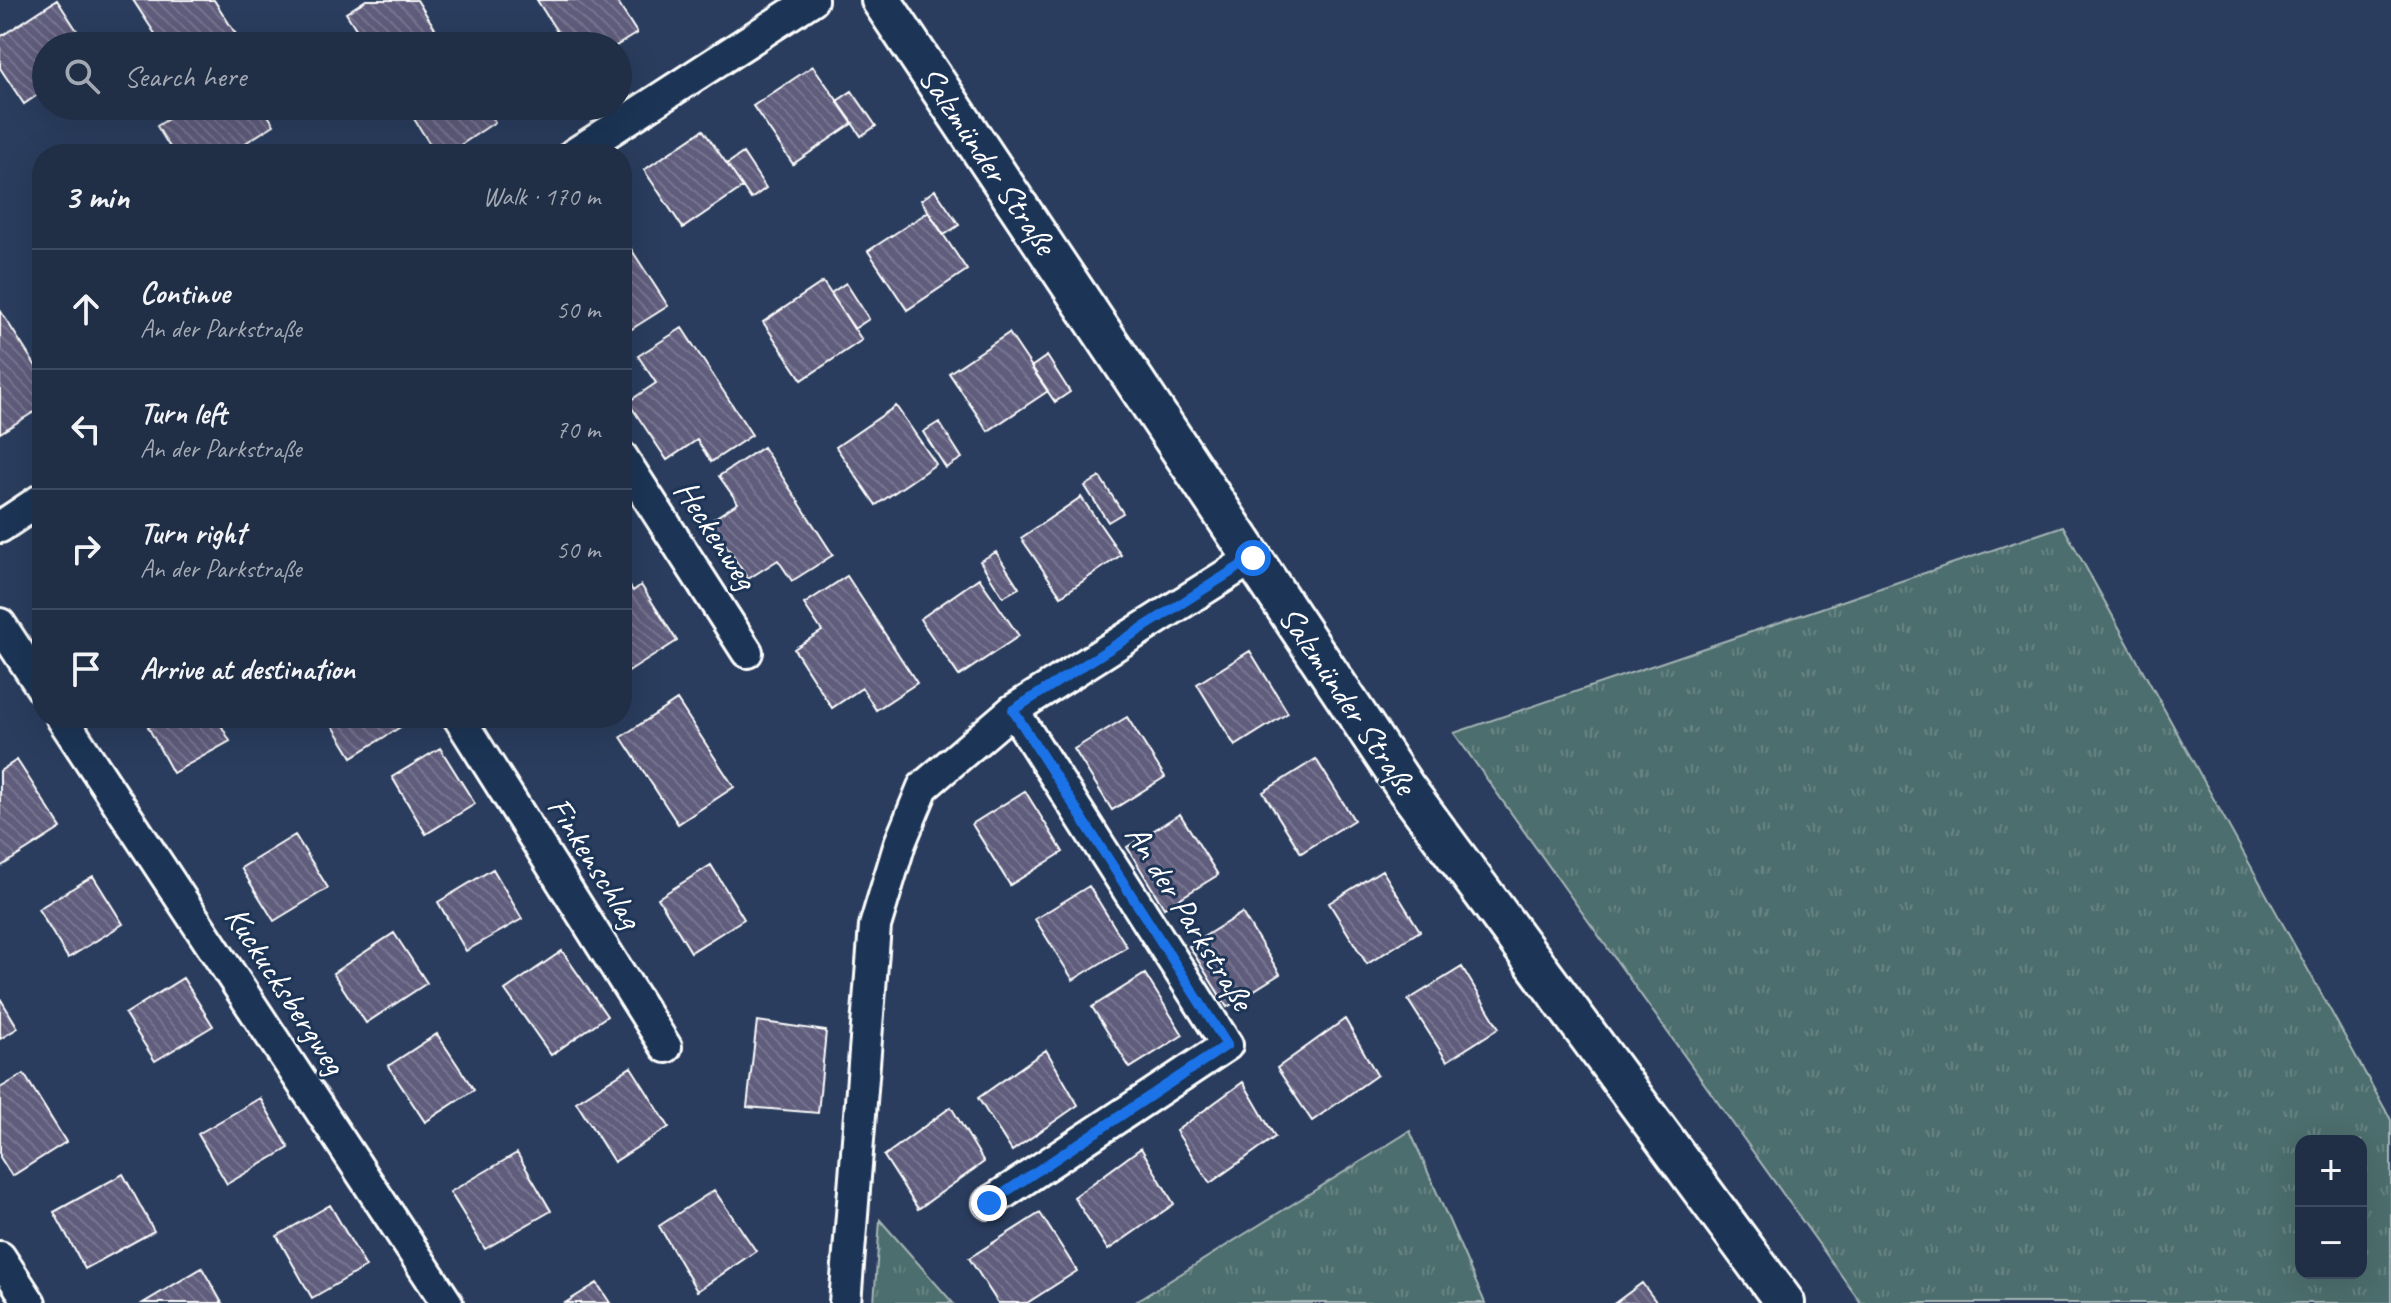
<!DOCTYPE html>
<meta charset="utf-8">
<style>
body{margin:0;font-family:Caveat,sans-serif;background:#2d3a51;color:#f1f3f6}
.controls{position:absolute;right:24px;bottom:24px;display:grid;overflow:hidden;border-radius:16px;box-shadow:0 8px 32px #0002}
.controls button{width:72px;height:72px;display:grid;place-items:center;padding:0;border:0;border-bottom:2px solid #3d4a5f;background:#202e46;color:#f1f3f6;font:40px sans-serif}
.stop{position:absolute;width:24px;height:24px;margin:-18px;border:6px solid #1a73e8;border-radius:50%;background:#fff}
.stop.end{background:#1a73e8;border-color:#fff;box-shadow:0 2px 8px #0008}
.list{margin:0;padding:0;list-style:none}
h2{display:flex;justify-content:space-between;align-items:center;height:104px;margin:0;padding:0 32px;font-size:34px}
h2 small{font-size:26px;font-weight:400;color:#a2a8b3}
.list li{display:grid;grid-template-columns:52px 1fr auto;gap:24px;align-items:center;box-sizing:border-box;height:120px;padding:0 32px;border-top:2px solid #3d4a5f}
.list b{display:block;font-size:30px;white-space:nowrap}
.list p{margin:0;font-size:26px;white-space:nowrap;color:#a2a8b3}
.list em{font-size:26px;font-style:normal;color:#a2a8b3}
.icon{flex:none;width:44px;height:44px;fill:none;stroke:currentColor;stroke-width:2;stroke-linecap:round;stroke-linejoin:round}
.map{position:relative;flex:none;width:2391px;height:1303px;overflow:hidden}
.search{position:absolute;background:#202e46;box-shadow:0 8px 32px #0002;left:32px;top:32px;width:600px;height:88px;display:flex;align-items:center;gap:20px;box-sizing:border-box;padding:0 28px;border-radius:44px;color:#a2a8b3;font-size:30px}
.panel{position:absolute;background:#202e46;box-shadow:0 8px 32px #0002;left:32px;top:144px;width:600px;height:584px;border-radius:32px}
.map>svg:first-child{display:block}
</style>
<div class="map">
<svg width="2391" height="1303" viewBox="0 0 2391 1303">
<defs>
<pattern id="grass-tufts" width="24" height="20" patternUnits="userSpaceOnUse" patternTransform="scale(2)"><rect width="24" height="20" fill="#4e6e6e"/><path d="M3 7l-1-3M5 7V3M7 7l1-3M15 17l-1-3M17 17v-4M19 17l1-3" fill="none" stroke="#698484"/></pattern>
<pattern id="building-back-hatch" width="6" height="6" patternUnits="userSpaceOnUse" patternTransform="scale(2)"><rect width="6" height="6" fill="#5f5c7c"/><path d="M-1 5l2 2M0 0l6 6M5-1l2 2" fill="none" stroke="#777490"/></pattern>
</defs>
<rect width="100%" height="100%" fill="#2a3d5e"/>
<filter id="ink" filterUnits="userSpaceOnUse"><feTurbulence type="fractalNoise" baseFrequency=".0125" numOctaves="2"/><feDisplacementMap in="SourceGraphic" scale="16" xChannelSelector="R" yChannelSelector="G"/><feConvolveMatrix kernelMatrix="1 2 1 2 8 2 1 2 1" color-interpolation-filters="sRGB"/></filter>
<g filter="url(#ink)">
<!-- grass -->
<path fill="url(#grass-tufts)" stroke="#a6b6b6" stroke-width="2" fill-rule="evenodd" d="M 2063,526 L 2391,1120 L 2391,1303 L 1861,1303 L 1454,733 ZM 2361,1141 L 2361,1273 L 2301,1273 L 2301,1141 Z
M 1410,1131 L 1485,1303 L 1134,1303 Z
M 880,1220 L 953,1303 L 874,1303 Z"/>
<!-- building -->
<path fill="url(#building-back-hatch)" stroke="#fff" stroke-width="2" d="M 57,0 L 87,46 L 46,46 L 46,89 L 24,104 L 0,68 L 0,37 Z
M 133,0 L 214,0 L 239,39 L 228,46 L 163,46 Z
M 366,0 L 417,0 L 446,46 L 367,46 L 346,13 Z
M 537,0 L 616,0 L 637,33 L 616,46 L 566,46 Z
M 813,66 L 853,123 L 793,164 L 753,106 Z
M 852,91 L 876,126 L 861,136 L 837,101 Z
M 189,106 L 262,106 L 274,125 L 228,154 L 174,154 L 157,126 Z
M 406,106 L 485,106 L 495,122 L 447,154 L 436,154 Z
M 703,130 L 743,187 L 683,228 L 644,170 Z
M 743,153 L 766,188 L 751,199 L 727,164 Z
M 935,190 L 959,225 L 944,235 L 921,200 Z
M 928,212 L 967,270 L 907,310 L 868,251 Z
M 622,235 L 668,306 L 627,332 L 622,325 Z
M 823,282 L 862,340 L 802,380 L 763,322 Z
M 846,283 L 869,319 L 854,329 L 831,293 Z
M 0,310 L 42,376 L 42,407 L 0,433 Z
M 682,328 L 752,435 L 711,462 L 697,440 L 667,460 L 628,402 L 656,383 L 638,356 Z
M 1009,333 L 1048,391 L 988,431 L 949,373 Z
M 1047,356 L 1070,392 L 1055,402 L 1031,367 Z
M 896,406 L 936,464 L 876,505 L 836,447 Z
M 939,422 L 962,458 L 946,468 L 923,432 Z
M 763,447 L 833,555 L 792,581 L 778,560 L 748,579 L 710,521 L 738,503 L 719,476 Z
M 1100,477 L 1123,513 L 1108,522 L 1085,486 Z
M 1081,497 L 1121,555 L 1061,596 L 1021,538 Z
M 996,552 L 1019,588 L 1003,597 L 980,561 Z
M 622,574 L 633,591 L 641,585 L 677,641 L 622,676 Z
M 847,576 L 917,683 L 876,710 L 862,688 L 832,708 L 794,649 L 822,631 L 804,604 Z
M 979,578 L 1019,636 L 959,676 L 920,619 Z
M 1250,651 L 1288,713 L 1235,746 L 1197,684 Z
M 677,700 L 734,787 L 678,824 L 621,737 Z
M 1127,717 L 1165,777 L 1112,810 L 1074,749 Z
M 165,718 L 217,718 L 230,741 L 173,773 L 148,727 Z
M 328,718 L 408,718 L 410,721 L 352,757 Z
M 440,748 L 475,804 L 426,834 L 392,777 Z
M 1316,759 L 1354,820 L 1301,853 L 1263,792 Z
M 17,760 L 61,828 L 0,867 L 0,771 Z
M 1025,791 L 1063,852 L 1010,885 L 972,824 Z
M 1180,814 L 1218,875 L 1164,908 L 1127,847 Z
M 295,835 L 328,888 L 274,921 L 241,868 Z
M 711,865 L 744,919 L 691,952 L 658,898 Z
M 493,869 L 522,919 L 466,951 L 438,902 Z
M 1382,870 L 1420,931 L 1367,964 L 1329,903 Z
M 93,876 L 123,924 L 68,958 L 38,909 Z
M 1089,886 L 1127,947 L 1073,980 L 1035,919 Z
M 1242,913 L 1280,974 L 1227,1007 L 1189,946 Z
M 394,933 L 427,983 L 366,1023 L 333,973 Z
M 562,951 L 607,1016 L 551,1055 L 505,990 Z
M 1462,967 L 1499,1028 L 1447,1061 L 1408,1000 Z
M 1145,974 L 1183,1035 L 1130,1068 L 1092,1007 Z
M 183,978 L 213,1026 L 155,1061 L 125,1014 Z
M 0,998 L 18,1028 L 0,1039 Z
M 1345,1019 L 1377,1075 L 1312,1121 L 1277,1068 Z
M 757,1021 L 826,1031 L 818,1113 L 747,1107 Z
M 437,1034 L 474,1090 L 425,1122 L 388,1066 Z
M 1046,1050 L 1078,1105 L 1012,1151 L 978,1098 Z
M 631,1067 L 669,1127 L 614,1162 L 576,1102 Z
M 24,1074 L 66,1142 L 12,1176 L 0,1157 L 0,1088 Z
M 1243,1082 L 1275,1137 L 1210,1183 L 1176,1131 Z
M 260,1098 L 289,1148 L 227,1184 L 198,1134 Z
M 951,1107 L 984,1162 L 918,1209 L 884,1156 Z
M 1141,1148 L 1174,1204 L 1108,1250 L 1074,1197 Z
M 517,1153 L 551,1211 L 485,1249 L 450,1192 Z
M 123,1174 L 154,1231 L 85,1269 L 54,1212 Z
M 714,1190 L 756,1251 L 697,1291 L 659,1226 Z
M 330,1205 L 366,1267 L 312,1298 L 277,1236 Z
M 1040,1213 L 1077,1271 L 1027,1303 L 998,1303 L 969,1258 Z
M 202,1268 L 222,1303 L 143,1303 Z
M 597,1283 L 610,1303 L 565,1303 Z
M 1642,1283 L 1657,1303 L 1615,1303 Z"/>
<g fill="none" stroke-linecap="round" stroke-linejoin="round">
<!-- minor casing -->
<g stroke="#fff" stroke-width="36">
<path id="minor" d="M 574,154 L 812,0
M 622,457 L 747,652
M 0,527 L 42,499
M 0,624 L 42,688
M 62,718 L 447,1303
M 459,718 L 666,1047
M 989,1203 L 1227,1045 L 1013,710
M 0,1257 L 30,1303
M 845,1303 L 875,926 L 900,843 L 923,787 L 1013,710 L 1253,558"/>
</g>
<!-- tertiary casing -->
<g stroke="#fff" stroke-width="44">
<path id="tertiary" d="M 881,0 L 1405,787 L 1785,1303"/>
</g>
<!-- minor -->
<use href="#minor" stroke="#1d3557" stroke-width="30"/>
<!-- tertiary -->
<use href="#tertiary" stroke="#1d3557" stroke-width="38"/>
</g>
</g>
<g fill="none" stroke-linecap="round" stroke-linejoin="round" filter="url(#ink)">
<!-- route -->
<path stroke="#1a73e8" stroke-width="10" d="M 989,1203 L 1227,1045 L 1013,710 L 1253,558"/>
</g>
<g text-anchor="middle" dominant-baseline="central" stroke-width="6" stroke-linejoin="round" paint-order="stroke">
<!-- street labels -->
<g font-size="34" fill="#fff" stroke="#1d3557">
<text transform="translate(988 160) rotate(56)">Salzmünder Straße</text>
<text transform="translate(716 534) rotate(57)">Heckenweg</text>
<text transform="translate(1348 700) rotate(56)">Salzmünder Straße</text>
<text transform="translate(595 862) rotate(58)">Finkenschlag</text>
<text transform="translate(1190 917) rotate(58)">An der Parkstraße</text>
<text transform="translate(286 990) rotate(57)">Kuckucksbergweg</text>
</g>
</g>
</svg>
<div class="controls">
<button>+</button>
<button>−</button>
</div>
<div class="stop" style="left:1253px;top:558px"></div>
<div class="stop end" style="left:989px;top:1203px"></div>
<div class="search"><svg class="icon" aria-label="search" viewBox="0 0 24 24"><circle cx="10" cy="10" r="6"/><path d="M15 15l6 6"/></svg>Search here</div>
<section class="panel">
<h2>3 min<small>Walk · 170 m</small></h2>
<ul class="list">
<li><svg class="icon" aria-label="ahead" viewBox="0 0 24 24"><path d="M12 20V5M6 11l6-6 6 6"/></svg><div><b>Continue</b><p>An der Parkstraße</p></div><em>50 m</em></li>
<li><svg class="icon" aria-label="left" viewBox="0 0 24 24"><path d="M17 20v-9H6M10 6l-5 5 5 5"/></svg><div><b>Turn left</b><p>An der Parkstraße</p></div><em>70 m</em></li>
<li><svg class="icon" aria-label="right" viewBox="0 0 24 24"><path d="M7 20v-9h11M14 6l5 5-5 5"/></svg><div><b>Turn right</b><p>An der Parkstraße</p></div><em>50 m</em></li>
<li><svg class="icon" aria-label="arrive" viewBox="0 0 24 24"><path d="M6 21V4h12l-3 4 3 4H6"/></svg><div><b>Arrive at destination</b></div></li>
</ul>
</section>
</div>
